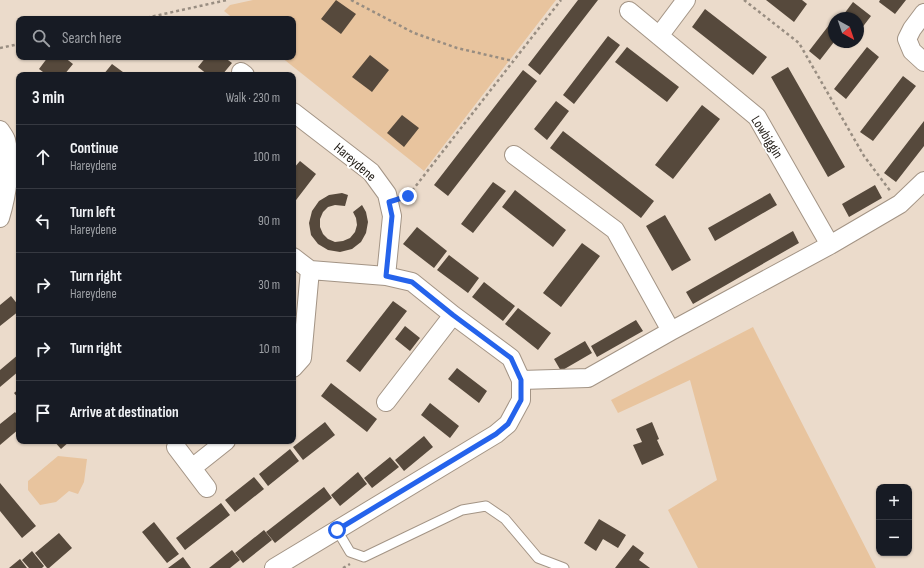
<!DOCTYPE html>
<meta charset="utf-8">
<style>
body{margin:0;font-family:"Sofia Sans Condensed",sans-serif;background:#20242c;color:#f1f3f6}
.controls{position:absolute;right:12px;bottom:12px;display:grid;overflow:hidden;border-radius:8px;box-shadow:0 1px 3px #0004}
.controls button{width:36px;height:36px;display:grid;place-items:center;padding:0;border:0;border-bottom:1px solid #363941;background:#171b24;color:#f1f3f6;font:20px sans-serif}
.compass{position:absolute;left:828px;top:12px;width:36px;height:36px;border-radius:50%;background:#171b24;box-shadow:0 1px 3px #0004;rotate:140deg}
.stop{position:absolute;width:12px;height:12px;margin:-9px;border:3px solid #2563eb;border-radius:50%;background:#fff}
.stop.end{background:#2563eb;border-color:#fff;box-shadow:0 1px 4px #0008}
.list{margin:0;padding:0;list-style:none}
h2{display:flex;justify-content:space-between;align-items:center;height:52px;margin:0;padding:0 16px;font-size:17px}
h2 small{font-size:13px;font-weight:400;color:#9ea1a6}
.list li{display:grid;grid-template-columns:26px 1fr auto;gap:12px;align-items:center;box-sizing:border-box;height:64px;padding:0 16px;border-top:1px solid #363941}
.list b{display:block;font-size:15px;white-space:nowrap}
.list p{margin:0;font-size:13px;white-space:nowrap;color:#9ea1a6}
.list em{font-size:13px;font-style:normal;color:#9ea1a6}
.icon{flex:none;width:22px;height:22px;fill:none;stroke:currentColor;stroke-width:2;stroke-linecap:round;stroke-linejoin:round}
.map{position:relative;flex:none;width:924px;height:568px;overflow:hidden}
.search{position:absolute;background:#171b24;box-shadow:0 1px 3px #0004;left:16px;top:16px;width:280px;height:44px;display:flex;align-items:center;gap:10px;box-sizing:border-box;padding:0 14px;border-radius:8px;color:#9ea1a6;font-size:15px}
.panel{position:absolute;background:#171b24;box-shadow:0 1px 3px #0004;left:16px;top:72px;width:280px;height:372px;border-radius:8px}
.map>svg:first-child{display:block}
</style>
<div class="map">
<svg width="924" height="568" viewBox="0 0 924 568">
<rect width="100%" height="100%" fill="#ebdbcb"/>
<!-- green -->
<path fill="#e8c49e" d="M 253,0 L 556,0 L 424,171 L 281,57 L 293,57 L 293,19 L 234,19 L 224,11 L 230,5 Z
M 753,327 L 762,345 L 876,568 L 698,568 L 668,510 L 717,480 L 690,380 L 618,413 L 611,400 Z
M 58,456 L 87,459 L 84,482 L 78,494 L 69,491 L 56,502 L 40,505 L 28,490 L 28,481 Z"/>
<!-- building -->
<path fill="#56493c" d="M 336,0 L 356,14 L 341,34 L 321,19 Z
M 578,0 L 598,0 L 540,75 L 528,65 Z
M 766,0 L 802,0 L 807,4 L 794,22 Z
M 880,0 L 906,0 L 895,14 L 879,2 Z
M 853,2 L 871,16 L 858,33 L 858,18 L 841,18 Z
M 705,9 L 767,57 L 753,75 L 692,27 Z
M 833,20 L 834,21 L 834,42 L 820,60 L 809,51 Z
M 608,36 L 620,45 L 574,104 L 563,95 Z
M 627,47 L 679,87 L 667,102 L 615,62 Z
M 867,47 L 879,57 L 846,99 L 834,89 Z
M 370,55 L 389,70 L 372,92 L 352,77 Z
M 48,57 L 64,57 L 73,64 L 64,75 L 47,75 L 39,69 Z
M 206,57 L 224,57 L 232,63 L 222,75 L 208,75 L 198,67 Z
M 112,64 L 127,75 L 103,75 Z
M 788,67 L 845,167 L 828,177 L 771,77 Z
M 523,70 L 537,81 L 448,196 L 434,185 Z
M 903,76 L 916,86 L 873,141 L 860,132 Z
M 556,101 L 569,111 L 547,140 L 534,129 Z
M 702,105 L 720,119 L 673,179 L 655,165 Z
M 402,115 L 419,128 L 404,147 L 387,133 Z
M 924,121 L 924,146 L 896,182 L 884,173 Z
M 563,131 L 654,201 L 641,218 L 550,148 Z
M 300,161 L 316,174 L 293,204 L 293,169 Z
M 493,182 L 506,191 L 473,233 L 461,224 Z
M 875,185 L 882,198 L 849,217 L 842,204 Z
M 515,190 L 566,230 L 553,247 L 502,207 Z
M 342,193 L 348,195 L 345,206 L 335,205 L 328,207 L 323,212 L 320,219 L 320,227 L 323,234 L 328,239 L 335,242 L 343,241 L 350,238 L 355,232 L 357,225 L 356,218 L 353,212 L 362,205 L 366,212 L 368,222 L 366,233 L 361,242 L 352,249 L 340,252 L 328,250 L 318,244 L 311,235 L 309,223 L 312,211 L 319,201 L 329,195 Z
M 770,193 L 777,205 L 715,241 L 708,228 Z
M 665,215 L 691,260 L 672,271 L 646,226 Z
M 417,227 L 447,251 L 434,268 L 403,244 Z
M 793,231 L 799,243 L 693,304 L 686,292 Z
M 582,243 L 600,256 L 561,307 L 543,293 Z
M 449,255 L 479,278 L 468,293 L 437,270 Z
M 484,282 L 515,306 L 503,321 L 472,297 Z
M 11,296 L 19,306 L 19,311 L 0,326 L 0,305 Z
M 393,301 L 407,311 L 360,372 L 346,361 Z
M 518,308 L 551,333 L 538,350 L 505,324 Z
M 636,320 L 643,331 L 597,357 L 591,346 Z
M 405,326 L 420,338 L 410,351 L 395,339 Z
M 585,341 L 592,353 L 561,371 L 554,359 Z
M 19,354 L 19,371 L 0,387 L 0,370 Z
M 457,368 L 487,391 L 479,403 L 448,379 Z
M 331,383 L 377,419 L 367,432 L 321,396 Z
M 19,389 L 19,399 L 14,393 Z
M 430,403 L 459,426 L 450,438 L 421,415 Z
M 15,412 L 19,417 L 19,429 L 0,445 L 0,424 Z
M 325,422 L 335,435 L 303,460 L 293,447 Z
M 652,422 L 659,439 L 657,440 L 664,455 L 642,465 L 633,445 L 642,442 L 636,429 Z
M 424,436 L 433,447 L 404,471 L 395,460 Z
M 54,441 L 70,441 L 61,449 Z
M 290,449 L 299,461 L 268,486 L 259,474 Z
M 390,457 L 399,467 L 372,488 L 364,478 Z
M 358,472 L 367,484 L 340,506 L 331,495 Z
M 254,477 L 264,489 L 235,512 L 225,500 Z
M 0,483 L 36,526 L 22,538 L 0,511 Z
M 324,487 L 332,498 L 275,543 L 266,532 Z
M 221,503 L 230,515 L 185,550 L 176,538 Z
M 599,519 L 626,535 L 618,548 L 603,539 L 596,551 L 584,543 Z
M 154,522 L 179,554 L 167,563 L 142,532 Z
M 264,530 L 272,540 L 243,563 L 235,553 Z
M 59,533 L 72,548 L 49,568 L 47,568 L 35,553 Z
M 633,545 L 644,553 L 639,560 L 650,568 L 615,568 Z
M 232,550 L 240,560 L 230,568 L 209,568 Z
M 32,551 L 44,566 L 42,568 L 29,568 L 22,560 Z
M 183,557 L 191,568 L 168,568 Z
M 20,559 L 27,568 L 9,568 Z"/>
<g fill="none" stroke-linecap="round" stroke-linejoin="round">
<!-- lane casing -->
<g stroke="#a39485" stroke-width="11">
<path id="lane" d="M 337,530 L 350,552 L 364,557 L 462,510 L 486,506 L 505,519 L 538,558 L 564,568"/>
</g>
<!-- street casing -->
<g stroke="#a39485" stroke-width="20">
<path id="street" d="M 629,11 L 757,117 L 830,245
M 924,13 L 912,29 L 907,39 L 912,51 L 924,62
M 659,36 L 686,0
M 241,72 L 245,75
M 293,112 L 371,172 L 387,194 L 392,216 L 386,276
M 0,130 C 2,133 5,137 6,140 C 12,164 7,195 0,218
M 514,155 L 615,230 L 671,331
M 293,368 L 302,358 L 310,270
M 521,380 L 588,378 L 671,331 L 830,245 L 900,204 L 924,181
M 386,402 L 453,315
M 176,447 L 207,488
M 192,468 L 226,441
M 274,568 L 496,434 L 508,424 L 521,400 L 521,380 L 511,358 L 453,315 L 412,282 L 386,276 L 310,270 L 293,257"/>
</g>
<!-- path -->
<path stroke="#988d81" stroke-width="2.5" stroke-dasharray="3 3" stroke-linecap="butt" d="M 351,0 L 414,33 L 457,48 L 513,61
M 744,0 L 799,43 L 864,156 L 891,192
M 141,19 L 227,0
M 0,48 L 19,44
M 403,197 L 408,196 L 561,0
M 343,568 L 350,564"/>
<!-- lane -->
<use href="#lane" stroke="#fff" stroke-width="9"/>
<!-- street -->
<use href="#street" stroke="#fff" stroke-width="18"/>
</g>
<g fill="none" stroke-linecap="round" stroke-linejoin="round">
<!-- route -->
<path stroke="#2563eb" stroke-width="5" d="M 337,530 L 496,434 L 508,424 L 521,400 L 521,380 L 511,358 L 453,315 L 412,282 L 386,276 L 392,216 L 389,202 L 408,196"/>
</g>
<g text-anchor="middle" dominant-baseline="central" stroke-width="4" stroke-linejoin="round" paint-order="stroke">
<!-- street labels -->
<g font-size="14" fill="#25201a" stroke="#fff">
<text transform="translate(767 137) rotate(58)">Lowbiggin</text>
<text transform="translate(355 162) rotate(41)">Hareydene</text>
</g>
</g>
</svg>
<div class="controls">
<button>+</button>
<button>−</button>
</div>
<svg class="compass" viewBox="-18 -18 36 36"><path d="M0-13l5 13h-10z" fill="#e53935"/><path d="M0 13l5-13h-10z" fill="#9ea1a6"/></svg>
<div class="stop" style="left:337px;top:530px"></div>
<div class="stop end" style="left:408px;top:196px"></div>
<div class="search"><svg class="icon" aria-label="search" viewBox="0 0 24 24"><circle cx="10" cy="10" r="6"/><path d="M15 15l6 6"/></svg>Search here</div>
<section class="panel">
<h2>3 min<small>Walk · 230 m</small></h2>
<ul class="list">
<li><svg class="icon" aria-label="ahead" viewBox="0 0 24 24"><path d="M12 20V5M6 11l6-6 6 6"/></svg><div><b>Continue</b><p>Hareydene</p></div><em>100 m</em></li>
<li><svg class="icon" aria-label="left" viewBox="0 0 24 24"><path d="M17 20v-9H6M10 6l-5 5 5 5"/></svg><div><b>Turn left</b><p>Hareydene</p></div><em>90 m</em></li>
<li><svg class="icon" aria-label="right" viewBox="0 0 24 24"><path d="M7 20v-9h11M14 6l5 5-5 5"/></svg><div><b>Turn right</b><p>Hareydene</p></div><em>30 m</em></li>
<li><svg class="icon" aria-label="right" viewBox="0 0 24 24"><path d="M7 20v-9h11M14 6l5 5-5 5"/></svg><div><b>Turn right</b></div><em>10 m</em></li>
<li><svg class="icon" aria-label="arrive" viewBox="0 0 24 24"><path d="M6 21V4h12l-3 4 3 4H6"/></svg><div><b>Arrive at destination</b></div></li>
</ul>
</section>
</div>
